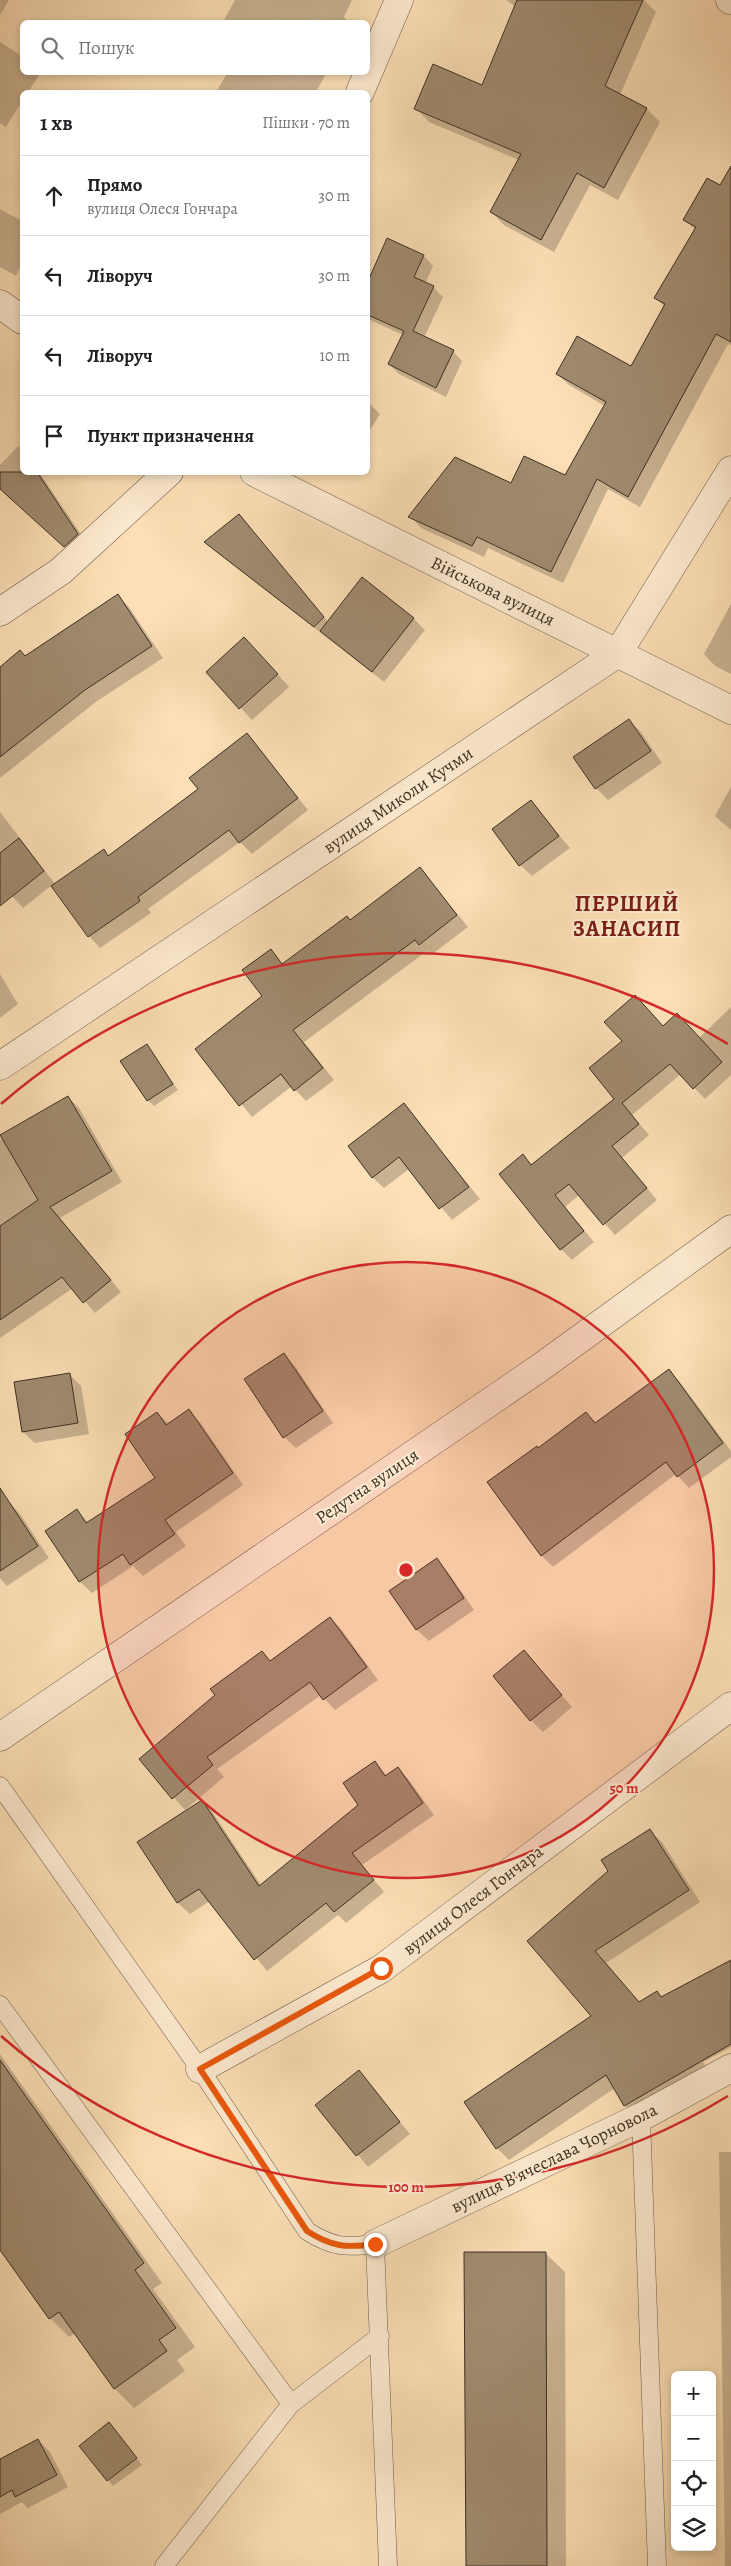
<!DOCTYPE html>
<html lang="uk">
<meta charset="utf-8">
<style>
body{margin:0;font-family:Alegreya,serif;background:#f6f6f6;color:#202124}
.controls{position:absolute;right:15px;bottom:15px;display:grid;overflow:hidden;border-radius:8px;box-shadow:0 2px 8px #0003}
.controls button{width:45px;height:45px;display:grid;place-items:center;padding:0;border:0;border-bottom:1px solid #e0e0e0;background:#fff;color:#202124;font:25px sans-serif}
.stop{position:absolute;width:15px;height:15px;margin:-11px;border:4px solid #ea580c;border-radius:50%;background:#fff}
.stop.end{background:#ea580c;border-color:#fff;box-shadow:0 1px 5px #0008}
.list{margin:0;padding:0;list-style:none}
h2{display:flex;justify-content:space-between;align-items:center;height:65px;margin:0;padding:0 20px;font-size:21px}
h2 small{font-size:16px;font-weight:400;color:#757577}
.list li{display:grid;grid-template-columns:32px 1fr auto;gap:15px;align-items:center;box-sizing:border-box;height:80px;padding:0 20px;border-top:1px solid #e0e0e0}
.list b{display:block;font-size:19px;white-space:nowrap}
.list p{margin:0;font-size:16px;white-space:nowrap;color:#757577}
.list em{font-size:16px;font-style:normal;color:#757577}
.icon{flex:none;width:28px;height:28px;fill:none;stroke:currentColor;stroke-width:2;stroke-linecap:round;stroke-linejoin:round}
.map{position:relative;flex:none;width:731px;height:2566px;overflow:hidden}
.search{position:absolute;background:#fff;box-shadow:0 2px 8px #0003;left:20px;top:20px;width:350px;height:55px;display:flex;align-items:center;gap:12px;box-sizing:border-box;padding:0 18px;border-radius:8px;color:#757577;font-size:19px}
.panel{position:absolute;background:#fff;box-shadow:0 2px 8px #0003;left:20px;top:90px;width:350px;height:385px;border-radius:8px}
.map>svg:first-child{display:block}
</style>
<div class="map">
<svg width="731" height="2566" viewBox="0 0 731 2566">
<rect width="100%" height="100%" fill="#fcdfb6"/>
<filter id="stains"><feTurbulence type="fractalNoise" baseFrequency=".004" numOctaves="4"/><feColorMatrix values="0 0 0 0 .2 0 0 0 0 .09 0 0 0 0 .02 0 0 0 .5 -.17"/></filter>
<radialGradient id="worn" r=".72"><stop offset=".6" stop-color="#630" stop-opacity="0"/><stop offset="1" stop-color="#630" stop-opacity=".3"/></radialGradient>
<!-- shadow -->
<path fill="#0003" d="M 0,0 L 9,0 L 0,15 Z
M 235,0 L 352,0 L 344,17 L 349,22 L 223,22 Z
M 506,0 L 644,0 L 656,12 L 620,95 L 647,109 L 660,122 L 618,200 L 590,185 L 554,252 L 504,225 L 491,212 L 519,160 L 429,122 L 416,108 L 483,86 L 516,7 Z
M 0,42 L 22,56 L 22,72 L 41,72 L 28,92 L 22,92 L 22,101 L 6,127 L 0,123 Z
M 228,72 L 327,72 L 316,92 L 216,92 Z
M 731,193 L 731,346 L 728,344 L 640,507 L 608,489 L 563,583 L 488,548 L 484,557 L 421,528 L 410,516 L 511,484 L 565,477 L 605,406 L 569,385 L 557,374 L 631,367 L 665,307 L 656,298 L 695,230 L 685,220 Z
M 0,209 L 22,221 L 22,263 L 16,276 L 0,267 Z
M 388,239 L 424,256 L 433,266 L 425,284 L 433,287 L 443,297 L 424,338 L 453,351 L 462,361 L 446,397 L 399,374 L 389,364 L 403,335 L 368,319 L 368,284 Z
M 368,402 L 380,414 L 368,433 Z
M 18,446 L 22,450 L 22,472 L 39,472 L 89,546 L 77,557 L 0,489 L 0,465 Z
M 238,516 L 328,622 L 413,618 L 425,630 L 384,682 L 218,553 L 206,542 Z
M 118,596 L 129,607 L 163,658 L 97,701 L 0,778 L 0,669 L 26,657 Z
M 731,604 L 731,674 L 715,666 L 704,654 Z
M 256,650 L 289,687 L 252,720 L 207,672 Z
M 629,721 L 641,732 L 662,763 L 608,800 L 596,788 Z
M 247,735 L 308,810 L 252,854 L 240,842 L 148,909 L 151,913 L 100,948 L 89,936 L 52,885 L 23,908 L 12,896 L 0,879 L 0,812 L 55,884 L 104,851 L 109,857 L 199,790 Z
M 731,787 L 731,830 L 715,816 Z
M 531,802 L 570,848 L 532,876 L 520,865 Z
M 420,869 L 468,927 L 431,955 L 427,951 L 304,1042 L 334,1080 L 306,1101 L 292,1086 L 252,1117 L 197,1049 L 264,997 L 270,951 L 283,964 L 351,922 Z
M 0,974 L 18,1004 L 0,1018 Z
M 731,1007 L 731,1075 L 705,1099 L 681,1074 L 632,1115 L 649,1135 L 622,1158 L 657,1200 L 615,1235 L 579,1195 L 565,1207 L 594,1242 L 572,1260 L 561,1249 L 523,1156 L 533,1166 L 616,1099 L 664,1027 L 699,1038 Z
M 146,1046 L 178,1090 L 154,1106 L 148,1100 Z
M 68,1097 L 79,1108 L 122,1182 L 60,1218 L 121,1292 L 95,1313 L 73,1288 L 0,1338 L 0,1140 Z
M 404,1105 L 480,1199 L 452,1220 L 409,1169 L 384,1188 L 372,1177 Z
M 283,1355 L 295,1366 L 333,1423 L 296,1448 L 284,1437 Z
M 669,1371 L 680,1382 L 731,1451 L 731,1457 L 689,1488 L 676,1474 L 553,1567 L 542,1556 L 489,1482 L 538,1449 L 586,1413 L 596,1423 Z
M 69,1374 L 81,1386 L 89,1434 L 35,1443 L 23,1432 Z
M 189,1411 L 200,1422 L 243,1485 L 176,1532 L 186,1546 L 143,1576 L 133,1566 L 92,1593 L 80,1582 L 47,1531 L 77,1511 L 89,1523 L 157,1478 L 157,1413 L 169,1424 Z
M 9,1502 L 20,1514 L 49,1558 L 7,1586 L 0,1578 L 0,1508 Z
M 437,1560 L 448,1572 L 474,1610 L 429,1641 L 417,1630 L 391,1591 Z
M 330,1618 L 342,1630 L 378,1680 L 335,1710 L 321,1695 L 217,1769 L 224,1777 L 185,1810 L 140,1759 L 216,1695 L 262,1653 L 271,1662 Z
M 524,1651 L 572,1707 L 543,1732 L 531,1720 Z
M 374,1762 L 387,1776 L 398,1769 L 409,1780 L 434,1815 L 362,1865 L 384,1892 L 346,1923 L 338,1915 L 267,1971 L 210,1901 L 190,1914 L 178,1903 L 139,1843 L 202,1801 L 213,1813 L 261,1885 L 360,1805 Z
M 650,1831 L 662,1842 L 700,1902 L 606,1963 L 640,2003 L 657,1993 L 662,1998 L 731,1961 L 731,2047 L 703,2062 L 710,2074 L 637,2117 L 625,2106 L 615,2088 L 509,2160 L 497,2148 L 593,2017 L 528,1941 L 609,1871 Z
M 0,2054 L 162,2283 L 153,2289 L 195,2347 L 177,2360 L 185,2371 L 134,2408 L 115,2389 L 76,2333 L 69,2337 L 50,2318 L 0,2248 Z
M 359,2072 L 410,2134 L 368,2167 L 317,2105 Z
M 719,2152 L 731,2152 L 731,2566 L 725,2566 Z
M 545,2253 L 565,2272 L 566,2566 L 467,2566 Z
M 114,2430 L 142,2465 L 113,2486 L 80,2446 Z
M 38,2440 L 50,2452 L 68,2487 L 28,2508 L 22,2502 L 0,2514 L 0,2461 Z"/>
<!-- building -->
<path fill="#a08b6f" stroke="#3c3022" d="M 517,0 L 643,0 L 605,86 L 647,108 L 604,188 L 577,173 L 541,240 L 490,212 L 521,154 L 414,109 L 433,64 L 482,85 Z
M 731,166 L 731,342 L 716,334 L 628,497 L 597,479 L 551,572 L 477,537 L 472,546 L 408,517 L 455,457 L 511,483 L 524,456 L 565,475 L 606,402 L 556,374 L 577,336 L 631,366 L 665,304 L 654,298 L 696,227 L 683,220 L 707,178 L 720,185 Z
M 387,238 L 424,255 L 414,277 L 434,286 L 413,331 L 454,350 L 436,388 L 388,364 L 404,331 L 368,315 L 368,281 Z
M 0,472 L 37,472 L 78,534 L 64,547 L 0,489 Z
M 239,514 L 324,617 L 314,627 L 204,542 Z
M 362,577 L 414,618 L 372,672 L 320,631 Z
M 118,594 L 152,646 L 85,690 L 0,757 L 0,667 L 20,650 L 25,656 Z
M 244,637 L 278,674 L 239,709 L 206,672 Z
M 629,719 L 651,751 L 595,789 L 573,757 Z
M 247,733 L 298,798 L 239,843 L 229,830 L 138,897 L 140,901 L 88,937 L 51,886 L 104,849 L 108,856 L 198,789 L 189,778 Z
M 531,800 L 559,836 L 519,866 L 492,829 Z
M 19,838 L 44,871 L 0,906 L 0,853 Z
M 420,867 L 457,915 L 419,945 L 415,940 L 293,1030 L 323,1068 L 294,1091 L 281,1074 L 239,1106 L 195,1049 L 262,996 L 242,970 L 271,949 L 282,964 L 347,916 L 350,920 Z
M 635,995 L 663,1026 L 677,1013 L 722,1062 L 693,1089 L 670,1064 L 622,1103 L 639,1124 L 612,1146 L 647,1188 L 603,1225 L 569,1184 L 555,1195 L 584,1231 L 560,1250 L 499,1174 L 523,1154 L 531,1165 L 614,1099 L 589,1068 L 622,1041 L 604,1022 Z
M 147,1044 L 173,1084 L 147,1101 L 120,1061 Z
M 68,1096 L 112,1171 L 50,1207 L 111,1280 L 83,1303 L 62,1277 L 0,1320 L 0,1226 L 38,1200 L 0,1135 Z
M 404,1103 L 469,1187 L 439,1209 L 399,1157 L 372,1178 L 348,1146 Z
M 284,1353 L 323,1411 L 283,1438 L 244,1379 Z
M 669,1369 L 723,1443 L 677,1477 L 666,1462 L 541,1556 L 487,1482 L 537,1446 L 538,1448 L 586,1412 L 595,1423 Z
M 70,1373 L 78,1423 L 22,1432 L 14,1382 Z
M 189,1409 L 233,1473 L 165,1520 L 175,1534 L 130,1565 L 123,1554 L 79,1582 L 45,1531 L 77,1509 L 86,1523 L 155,1478 L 125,1434 L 157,1412 L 166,1425 Z
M 0,1488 L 38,1546 L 0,1571 Z
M 437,1558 L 464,1598 L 416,1630 L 389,1591 Z
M 330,1617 L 367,1667 L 323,1700 L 310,1682 L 207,1757 L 213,1765 L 172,1799 L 139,1759 L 215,1695 L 210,1689 L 262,1651 L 270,1661 Z
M 524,1650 L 562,1695 L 530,1721 L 493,1676 Z
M 375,1761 L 385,1776 L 398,1767 L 423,1803 L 352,1853 L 374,1880 L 334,1912 L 326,1903 L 254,1960 L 199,1889 L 177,1903 L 137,1842 L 202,1800 L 259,1886 L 358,1805 L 343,1783 Z
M 650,1829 L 689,1890 L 595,1951 L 639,2002 L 657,1991 L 661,1997 L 731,1960 L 731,2044 L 624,2106 L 606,2075 L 496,2149 L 464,2102 L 591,2016 L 527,1941 L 608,1871 L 601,1860 Z
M 0,2060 L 144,2263 L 135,2270 L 176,2328 L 159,2340 L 167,2351 L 114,2389 L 59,2312 L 49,2319 L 0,2250 Z
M 359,2070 L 400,2122 L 356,2156 L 315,2105 Z
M 464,2252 L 546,2252 L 547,2566 L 466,2566 Z
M 109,2422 L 137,2458 L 107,2481 L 79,2446 Z
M 38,2439 L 57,2475 L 15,2497 L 12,2490 L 0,2497 L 0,2459 Z"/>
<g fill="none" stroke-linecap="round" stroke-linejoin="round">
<!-- service casing -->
<g stroke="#6c5c47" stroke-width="19">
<path id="service" d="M 0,1786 L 200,2069 L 307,2231 C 332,2247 346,2248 375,2244 L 388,2566
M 0,2005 L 291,2404
M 641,2117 L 657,2566
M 164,2566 L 291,2404 L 380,2336"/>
</g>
<!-- minor casing -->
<g stroke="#6c5c47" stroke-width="29">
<path id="minor" d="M 730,0 L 731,0
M 360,92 L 399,0
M 0,304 L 22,320
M 254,472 L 731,710
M 0,612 L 61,571 L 169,472
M 0,1737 L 541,1367 L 731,1229
M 200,2069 L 381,1969 L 731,1706
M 375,2244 L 641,2117 L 731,2068"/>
</g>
<!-- tertiary casing -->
<g stroke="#6c5c47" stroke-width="29">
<path id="tertiary" d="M 0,1066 L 618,653 L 731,470"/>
</g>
<!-- service -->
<use href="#service" stroke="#fdead0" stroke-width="18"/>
<!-- minor -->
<use href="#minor" stroke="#fdead0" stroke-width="28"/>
<!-- tertiary -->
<use href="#tertiary" stroke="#fdead0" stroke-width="28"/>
</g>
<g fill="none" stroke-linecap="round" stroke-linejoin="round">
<!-- route -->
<path stroke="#ea580c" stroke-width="6" d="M 375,2244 C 346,2248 332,2247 307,2231 L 200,2069 L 381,1968"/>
</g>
<!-- distance rings -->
<circle cx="406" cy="1570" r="308" fill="#d62828" fill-opacity=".12"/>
<g fill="none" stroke="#d62828" stroke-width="2.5">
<circle cx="406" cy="1570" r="308"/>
<path d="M728 2096A617 617 0 0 1 1 2036M1 1104A617 617 0 0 1 728 1044"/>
</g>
<g text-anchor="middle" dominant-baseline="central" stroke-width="4" stroke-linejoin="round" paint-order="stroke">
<!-- street labels -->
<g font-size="18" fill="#3c3022" stroke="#fdead0">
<text transform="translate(493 591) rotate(26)">Військова вулиця</text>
<text transform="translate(398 800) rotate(-34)">вулиця Миколи Кучми</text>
<text transform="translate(367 1486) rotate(-34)">Редутна вулиця</text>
<text transform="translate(473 1900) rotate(-37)">вулиця Олеся Гончара</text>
<text transform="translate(554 2158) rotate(-26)">вулиця Вʼячеслава Чорновола</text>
</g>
<!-- district labels -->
<g font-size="22" font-weight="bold" letter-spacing="1" fill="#7a1f14" stroke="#fdead0">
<text x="627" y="904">ПЕРШИЙ<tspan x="627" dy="25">ЗАНАСИП</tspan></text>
</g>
</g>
<circle cx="406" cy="1570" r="8" fill="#d62828" stroke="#fdead0" stroke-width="2.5"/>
<g font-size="15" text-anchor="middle" font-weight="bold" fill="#d62828" stroke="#fdead0" stroke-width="4" stroke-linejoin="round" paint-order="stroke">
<text x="624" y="1793">50 m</text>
<text x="406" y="2192">100 m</text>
</g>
<rect width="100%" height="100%" filter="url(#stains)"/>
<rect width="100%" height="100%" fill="url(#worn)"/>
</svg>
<div class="controls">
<button>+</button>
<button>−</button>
<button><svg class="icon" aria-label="locate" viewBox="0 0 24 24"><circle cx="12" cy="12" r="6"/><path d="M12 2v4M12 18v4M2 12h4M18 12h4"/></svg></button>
<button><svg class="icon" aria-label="layers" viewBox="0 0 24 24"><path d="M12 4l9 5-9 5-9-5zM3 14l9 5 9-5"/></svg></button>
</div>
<div class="stop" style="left:381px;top:1968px"></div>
<div class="stop end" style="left:375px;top:2244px"></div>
<div class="search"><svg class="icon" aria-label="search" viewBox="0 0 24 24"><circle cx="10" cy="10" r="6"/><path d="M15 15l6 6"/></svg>Пошук</div>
<section class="panel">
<h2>1 хв<small>Пішки · 70 m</small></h2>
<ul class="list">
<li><svg class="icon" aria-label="ahead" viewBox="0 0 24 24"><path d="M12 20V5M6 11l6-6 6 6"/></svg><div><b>Прямо</b><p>вулиця Олеся Гончара</p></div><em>30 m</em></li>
<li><svg class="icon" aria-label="left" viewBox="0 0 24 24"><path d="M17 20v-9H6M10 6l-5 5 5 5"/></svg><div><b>Ліворуч</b></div><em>30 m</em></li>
<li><svg class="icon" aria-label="left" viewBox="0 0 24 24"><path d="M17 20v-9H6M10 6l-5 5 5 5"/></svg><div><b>Ліворуч</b></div><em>10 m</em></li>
<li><svg class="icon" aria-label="arrive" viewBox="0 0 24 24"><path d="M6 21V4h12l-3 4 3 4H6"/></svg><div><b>Пункт призначення</b></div></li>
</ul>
</section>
</div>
